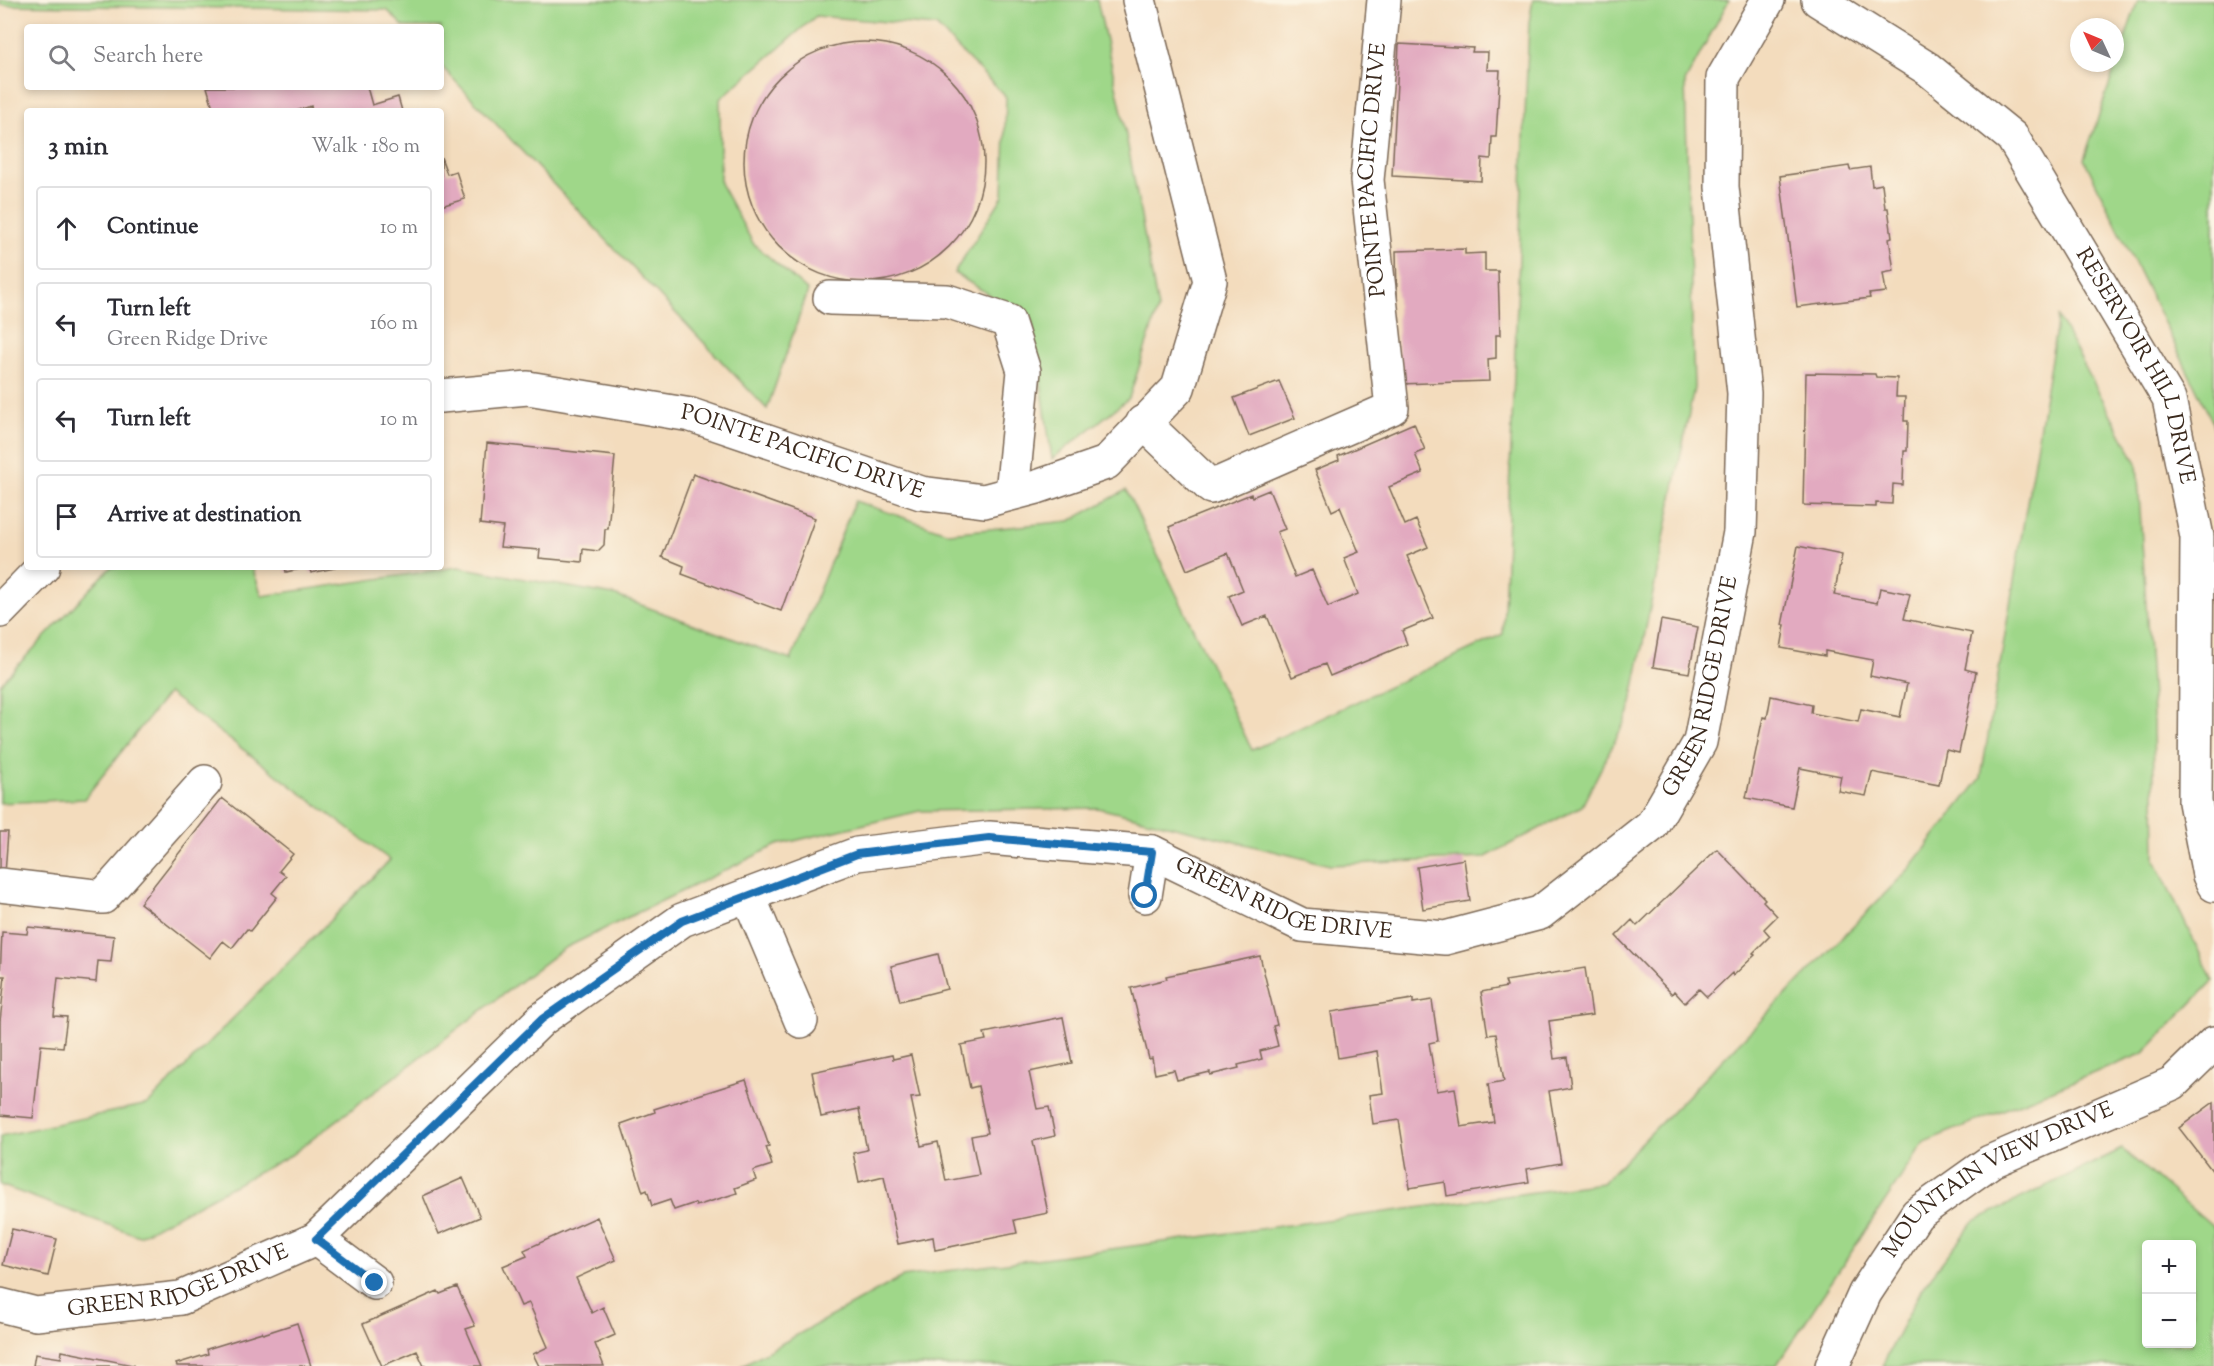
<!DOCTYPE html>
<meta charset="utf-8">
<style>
body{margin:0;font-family:"Sorts Mill Goudy",serif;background:#f7f7f7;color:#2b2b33}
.controls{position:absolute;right:18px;bottom:18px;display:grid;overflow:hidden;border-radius:6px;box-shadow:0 3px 9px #0003}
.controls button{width:54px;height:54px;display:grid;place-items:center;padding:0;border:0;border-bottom:2px solid #e1e1e2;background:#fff;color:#2b2b33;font:30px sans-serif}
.compass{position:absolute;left:2070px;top:18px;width:54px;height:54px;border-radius:50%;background:#fff;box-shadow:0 3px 9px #0003;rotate:314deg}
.stop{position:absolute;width:18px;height:18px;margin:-14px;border:4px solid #1f6fb2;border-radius:50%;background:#fff}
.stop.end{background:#1f6fb2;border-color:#fff;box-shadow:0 2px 6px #0008}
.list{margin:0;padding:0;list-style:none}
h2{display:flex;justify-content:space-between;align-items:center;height:78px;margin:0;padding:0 24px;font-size:26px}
h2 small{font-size:20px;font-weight:400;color:#7c7c81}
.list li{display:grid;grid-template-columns:39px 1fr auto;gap:18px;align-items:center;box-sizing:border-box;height:84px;margin:0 12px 12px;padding:0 12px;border:2px solid #e1e1e2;border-radius:6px}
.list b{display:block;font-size:22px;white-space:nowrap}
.list p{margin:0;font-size:20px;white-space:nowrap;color:#7c7c81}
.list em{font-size:20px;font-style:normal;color:#7c7c81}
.icon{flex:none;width:33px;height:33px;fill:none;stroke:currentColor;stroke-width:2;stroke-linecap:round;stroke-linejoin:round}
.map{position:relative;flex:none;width:2214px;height:1366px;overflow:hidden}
.search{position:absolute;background:#fff;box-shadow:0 3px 9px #0003;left:24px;top:24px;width:420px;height:66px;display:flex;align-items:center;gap:15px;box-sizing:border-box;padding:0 21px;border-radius:6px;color:#7c7c81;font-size:22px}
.panel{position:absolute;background:#fff;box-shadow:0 3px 9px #0003;left:24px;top:108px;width:420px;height:462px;border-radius:6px}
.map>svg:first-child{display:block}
</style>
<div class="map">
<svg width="2214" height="1366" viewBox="0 0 2214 1366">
<rect width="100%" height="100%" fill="#fcf5e5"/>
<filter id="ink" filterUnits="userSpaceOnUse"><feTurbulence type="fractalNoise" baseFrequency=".0167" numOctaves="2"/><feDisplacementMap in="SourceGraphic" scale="12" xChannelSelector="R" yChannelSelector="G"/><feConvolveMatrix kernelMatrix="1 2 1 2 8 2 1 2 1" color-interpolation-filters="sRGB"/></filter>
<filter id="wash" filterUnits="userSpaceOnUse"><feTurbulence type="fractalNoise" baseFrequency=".008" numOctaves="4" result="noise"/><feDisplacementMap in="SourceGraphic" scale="24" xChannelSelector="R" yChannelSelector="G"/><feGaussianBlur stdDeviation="1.35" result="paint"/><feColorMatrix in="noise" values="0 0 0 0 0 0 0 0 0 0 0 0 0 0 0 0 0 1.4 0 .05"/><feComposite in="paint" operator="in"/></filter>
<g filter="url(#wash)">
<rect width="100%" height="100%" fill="#f3dcbd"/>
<!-- green -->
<path fill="#9fd789" stroke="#6d8054" stroke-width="1.5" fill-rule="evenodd" d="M 0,0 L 1097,0 L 1121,108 L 1158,309 L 1129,398 L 1052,459 L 1032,321 L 954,273 L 1003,196 L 1006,97 L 936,26 L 816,16 L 720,99 L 720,183 L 753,243 L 808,291 L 767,409 L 441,66 L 441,27 L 404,27 L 387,10 L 0,5 Z
M 1533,0 L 1729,0 L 1685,82 L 1694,388 L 1629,713 L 1582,806 L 1484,858 L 1330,865 L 1098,808 L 920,811 L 777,845 L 563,949 L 291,1155 L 139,1236 L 0,1185 L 0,1136 L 148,1104 L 390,860 L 168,693 L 84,799 L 0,803 L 0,684 L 111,567 L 252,567 L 262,596 L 458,567 L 614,595 L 791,660 L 855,501 L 949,533 L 1070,521 L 1126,490 L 1252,750 L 1503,634 L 1529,22 Z
M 2138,0 L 2214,0 L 2214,428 L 2212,421 L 2084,159 Z
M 2058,317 L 2137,463 L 2153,715 L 2155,860 L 2213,981 L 2144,1053 L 1924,1142 L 1776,1366 L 741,1366 L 902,1277 L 1602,1183 L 1910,868 L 1981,778 Z
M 2122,1149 L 2214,1228 L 2214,1366 L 1882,1366 L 1922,1288 L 1974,1221 ZM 2192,1244 L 2192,1344 L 2146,1344 L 2146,1244 Z"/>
<g id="blocks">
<!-- building -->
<path fill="#e2aac0" d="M744 162a120 120 0 1 1 240 0a120 120 0 1 1-240 0Z
M 1399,44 L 1473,48 L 1472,52 L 1488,52 L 1487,70 L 1500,70 L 1496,137 L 1492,137 L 1491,159 L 1482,158 L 1481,181 L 1392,176 Z
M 207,87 L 367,87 L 372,105 L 398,97 L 402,111 L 312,111 L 311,106 L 296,111 L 214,111 Z
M 441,157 L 447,174 L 456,171 L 465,199 L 441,206 Z
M 1849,166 L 1850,170 L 1870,167 L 1872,186 L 1882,184 L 1885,208 L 1888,208 L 1892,237 L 1889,238 L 1894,271 L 1883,273 L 1886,292 L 1869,294 L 1870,298 L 1797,307 L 1780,176 Z
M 1465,249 L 1465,254 L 1485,253 L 1485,271 L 1498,271 L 1500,335 L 1496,335 L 1496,358 L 1488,359 L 1489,381 L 1399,384 L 1396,251 Z
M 1806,373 L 1875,374 L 1876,377 L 1897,378 L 1896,397 L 1905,397 L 1904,421 L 1908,421 L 1907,451 L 1904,451 L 1903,485 L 1893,484 L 1892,504 L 1876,503 L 1876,507 L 1803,505 Z
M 1279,381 L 1295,418 L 1249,436 L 1234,398 Z
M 1414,423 L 1425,450 L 1415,454 L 1423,473 L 1389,487 L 1405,525 L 1416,520 L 1428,547 L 1407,556 L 1433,618 L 1402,631 L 1407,644 L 1330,676 L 1325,664 L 1292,677 L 1267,616 L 1242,626 L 1229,596 L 1243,590 L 1228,553 L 1187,570 L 1169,527 L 1251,494 L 1252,497 L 1269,490 L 1285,529 L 1277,532 L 1295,577 L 1312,570 L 1328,607 L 1358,594 L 1344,558 L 1359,552 L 1340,507 L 1332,511 L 1315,470 L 1339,460 L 1338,456 Z
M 487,443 L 615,456 L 608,529 L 605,529 L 604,545 L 598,551 L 583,549 L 582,562 L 539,558 L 540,550 L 500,547 L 503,527 L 480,524 Z
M 693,474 L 815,518 L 781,611 L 682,574 L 684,566 L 662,557 Z
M 1798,546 L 1842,555 L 1834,595 L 1877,603 L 1880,588 L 1910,594 L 1904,619 L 1972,633 L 1965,669 L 1976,672 L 1959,753 L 1946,750 L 1939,785 L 1872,772 L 1866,796 L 1838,791 L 1841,776 L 1800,768 L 1792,807 L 1746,798 L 1763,717 L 1767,718 L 1771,696 L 1812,705 L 1811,713 L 1858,722 L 1861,709 L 1900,717 L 1907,684 L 1870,676 L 1873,660 L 1825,651 L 1825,656 L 1781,648 L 1785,625 L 1782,625 Z
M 285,567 L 305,567 L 305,568 L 286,572 Z
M 309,567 L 335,567 L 335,568 L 311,573 Z
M 1661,620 L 1698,627 L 1689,673 L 1653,667 Z
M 222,798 L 293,854 L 279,871 L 286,876 L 272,893 L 277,897 L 250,931 L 247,929 L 232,948 L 223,941 L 210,958 L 140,903 Z
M 0,832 L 8,832 L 5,874 L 0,873 Z
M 1717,849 L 1765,899 L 1763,901 L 1777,916 L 1764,929 L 1770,936 L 1753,953 L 1755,955 L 1733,976 L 1732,973 L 1707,997 L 1699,989 L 1685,1003 L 1674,991 L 1672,994 L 1616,936 L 1632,920 L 1637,926 Z
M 1464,859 L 1470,901 L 1423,909 L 1417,867 Z
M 28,927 L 114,936 L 111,962 L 98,961 L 96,982 L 58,978 L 54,1016 L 67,1017 L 63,1047 L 41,1045 L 33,1118 L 0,1115 L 0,1021 L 5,976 L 0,976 L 2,932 L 27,934 Z
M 938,954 L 947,989 L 900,1001 L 891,966 Z
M 1260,956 L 1277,1025 L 1273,1026 L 1278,1046 L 1260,1051 L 1262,1059 L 1238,1065 L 1239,1068 L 1210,1075 L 1210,1072 L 1177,1080 L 1174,1070 L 1155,1074 L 1152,1058 L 1149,1059 L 1131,988 L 1167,979 L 1166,976 Z
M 1585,968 L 1592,1015 L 1549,1021 L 1554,1059 L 1567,1057 L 1571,1087 L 1549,1091 L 1561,1163 L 1527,1169 L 1529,1182 L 1447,1196 L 1445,1182 L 1410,1188 L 1399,1120 L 1373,1124 L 1369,1095 L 1383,1093 L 1377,1051 L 1338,1058 L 1331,1012 L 1413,999 L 1413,1003 L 1432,1000 L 1438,1041 L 1429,1043 L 1437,1091 L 1455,1088 L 1461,1127 L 1494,1122 L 1488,1084 L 1504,1081 L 1496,1034 L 1488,1035 L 1481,992 L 1507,987 L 1505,981 Z
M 1063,1017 L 1072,1063 L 1029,1072 L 1037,1109 L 1049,1107 L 1055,1136 L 1033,1141 L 1048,1213 L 1014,1220 L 1017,1233 L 935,1250 L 933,1237 L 898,1244 L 884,1176 L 859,1182 L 853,1153 L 867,1150 L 859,1109 L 821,1117 L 812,1072 L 892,1055 L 893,1059 L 911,1055 L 920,1097 L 911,1098 L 921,1146 L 938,1142 L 946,1181 L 979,1175 L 971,1136 L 988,1133 L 978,1086 L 970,1088 L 961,1045 L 986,1040 L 984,1033 Z
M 746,1080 L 769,1146 L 766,1147 L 772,1165 L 753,1171 L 756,1180 L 735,1188 L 737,1193 L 696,1206 L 695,1203 L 674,1210 L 670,1200 L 652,1206 L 647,1190 L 643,1192 L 621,1124 L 655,1112 L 654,1109 Z
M 2214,1102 L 2214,1173 L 2179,1128 Z
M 463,1178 L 480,1217 L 439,1234 L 423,1196 Z
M 597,1217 L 616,1260 L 576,1278 L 592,1313 L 603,1307 L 615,1335 L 595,1344 L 604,1366 L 539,1366 L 533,1354 L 548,1347 L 529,1303 L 521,1306 L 503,1266 L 527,1256 L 524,1250 Z
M 12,1229 L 57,1239 L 48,1276 L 3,1265 Z
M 457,1287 L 475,1326 L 466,1329 L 482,1366 L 424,1366 L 417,1351 L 382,1366 L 363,1324 L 438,1291 L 440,1294 Z
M 297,1323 L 311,1366 L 177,1366 L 176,1364 L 208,1354 L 207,1349 L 262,1332 L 263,1334 Z
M 62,1351 L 133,1365 L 133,1366 L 33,1366 L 35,1354 L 61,1358 Z"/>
</g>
</g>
<g filter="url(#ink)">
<use href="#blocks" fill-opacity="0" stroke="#7b6856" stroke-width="1.5"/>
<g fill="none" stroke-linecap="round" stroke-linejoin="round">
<!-- minor casing -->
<g stroke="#7b6856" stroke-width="36">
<g id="minor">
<path id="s1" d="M 1818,0 L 1928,69 L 2012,137 L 2169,399 L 2197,537 L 2195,802 L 2209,875 L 2214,885"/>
<path d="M 830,298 L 947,301 L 1008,321 L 1024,371 L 1012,493"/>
<path id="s2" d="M 441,396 L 528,388 L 691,415 L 921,493 L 984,501 L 1037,487 L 1106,463 L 1178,388 L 1210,281 L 1139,0"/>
<path id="s3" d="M 1143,422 L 1211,487 L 1392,408 L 1367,180 L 1384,0"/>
<path d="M 0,611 L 43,567"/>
<path d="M 0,885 L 103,897 L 205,782"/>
<path d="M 748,895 L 801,1021"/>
<path d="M 1145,896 L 1152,852"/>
<path d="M 316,1239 L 375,1283"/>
<path id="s4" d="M 0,1305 L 36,1314 L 181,1298 L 316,1239 L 542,1019 L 682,920 L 857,854 L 989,838 L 1152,852 L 1302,925 L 1445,938 L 1540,913 L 1652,825 L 1700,742 L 1740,532 L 1744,393 L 1722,187 L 1723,78 L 1768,0"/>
<path id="s5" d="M 1832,1366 L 1865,1293 L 1917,1214 L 1990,1162 L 2173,1083 L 2214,1043"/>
</g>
</g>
<!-- minor -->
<use href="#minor" stroke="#fff" stroke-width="33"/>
</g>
</g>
<g fill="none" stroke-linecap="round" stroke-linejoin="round" filter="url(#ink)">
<!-- route -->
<path stroke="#1f6fb2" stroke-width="8" d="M 375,1283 L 316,1239 L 542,1019 L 682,921 L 857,854 L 989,838 L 1152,852 L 1145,896"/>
</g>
<g text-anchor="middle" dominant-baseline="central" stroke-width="6" stroke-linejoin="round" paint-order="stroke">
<!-- street labels -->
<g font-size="22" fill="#3b2a1e" stroke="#fcf5e5">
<text stroke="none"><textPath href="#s3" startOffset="531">POINTE PACIFIC DRIVE</textPath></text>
<text stroke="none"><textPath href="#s1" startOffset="500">RESERVOIR HILL DRIVE</textPath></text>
<text stroke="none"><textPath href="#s2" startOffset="370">POINTE PACIFIC DRIVE</textPath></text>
<text stroke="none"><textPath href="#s4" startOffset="2001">GREEN RIDGE DRIVE</textPath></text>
<text stroke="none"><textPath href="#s4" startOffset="1443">GREEN RIDGE DRIVE</textPath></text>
<text stroke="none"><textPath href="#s5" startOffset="261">MOUNTAIN VIEW DRIVE</textPath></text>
<text stroke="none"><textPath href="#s4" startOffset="184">GREEN RIDGE DRIVE</textPath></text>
</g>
</g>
</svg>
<div class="controls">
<button>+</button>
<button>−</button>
</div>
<svg class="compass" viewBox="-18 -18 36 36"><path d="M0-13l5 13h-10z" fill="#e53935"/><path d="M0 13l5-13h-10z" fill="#7c7c81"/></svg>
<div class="stop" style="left:1145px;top:896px"></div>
<div class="stop end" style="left:375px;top:1283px"></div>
<div class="search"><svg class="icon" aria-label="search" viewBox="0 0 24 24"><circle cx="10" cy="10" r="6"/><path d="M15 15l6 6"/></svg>Search here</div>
<section class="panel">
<h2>3 min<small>Walk · 180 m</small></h2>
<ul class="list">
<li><svg class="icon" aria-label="ahead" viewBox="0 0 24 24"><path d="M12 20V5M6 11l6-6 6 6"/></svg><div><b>Continue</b></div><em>10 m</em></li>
<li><svg class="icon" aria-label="left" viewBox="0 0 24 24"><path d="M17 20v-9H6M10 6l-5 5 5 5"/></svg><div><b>Turn left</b><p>Green Ridge Drive</p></div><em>160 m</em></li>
<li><svg class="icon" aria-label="left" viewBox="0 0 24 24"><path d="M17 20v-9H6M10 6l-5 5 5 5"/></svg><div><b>Turn left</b></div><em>10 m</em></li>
<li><svg class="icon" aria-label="arrive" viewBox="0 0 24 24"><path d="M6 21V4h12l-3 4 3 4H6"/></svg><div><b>Arrive at destination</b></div></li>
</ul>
</section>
</div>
